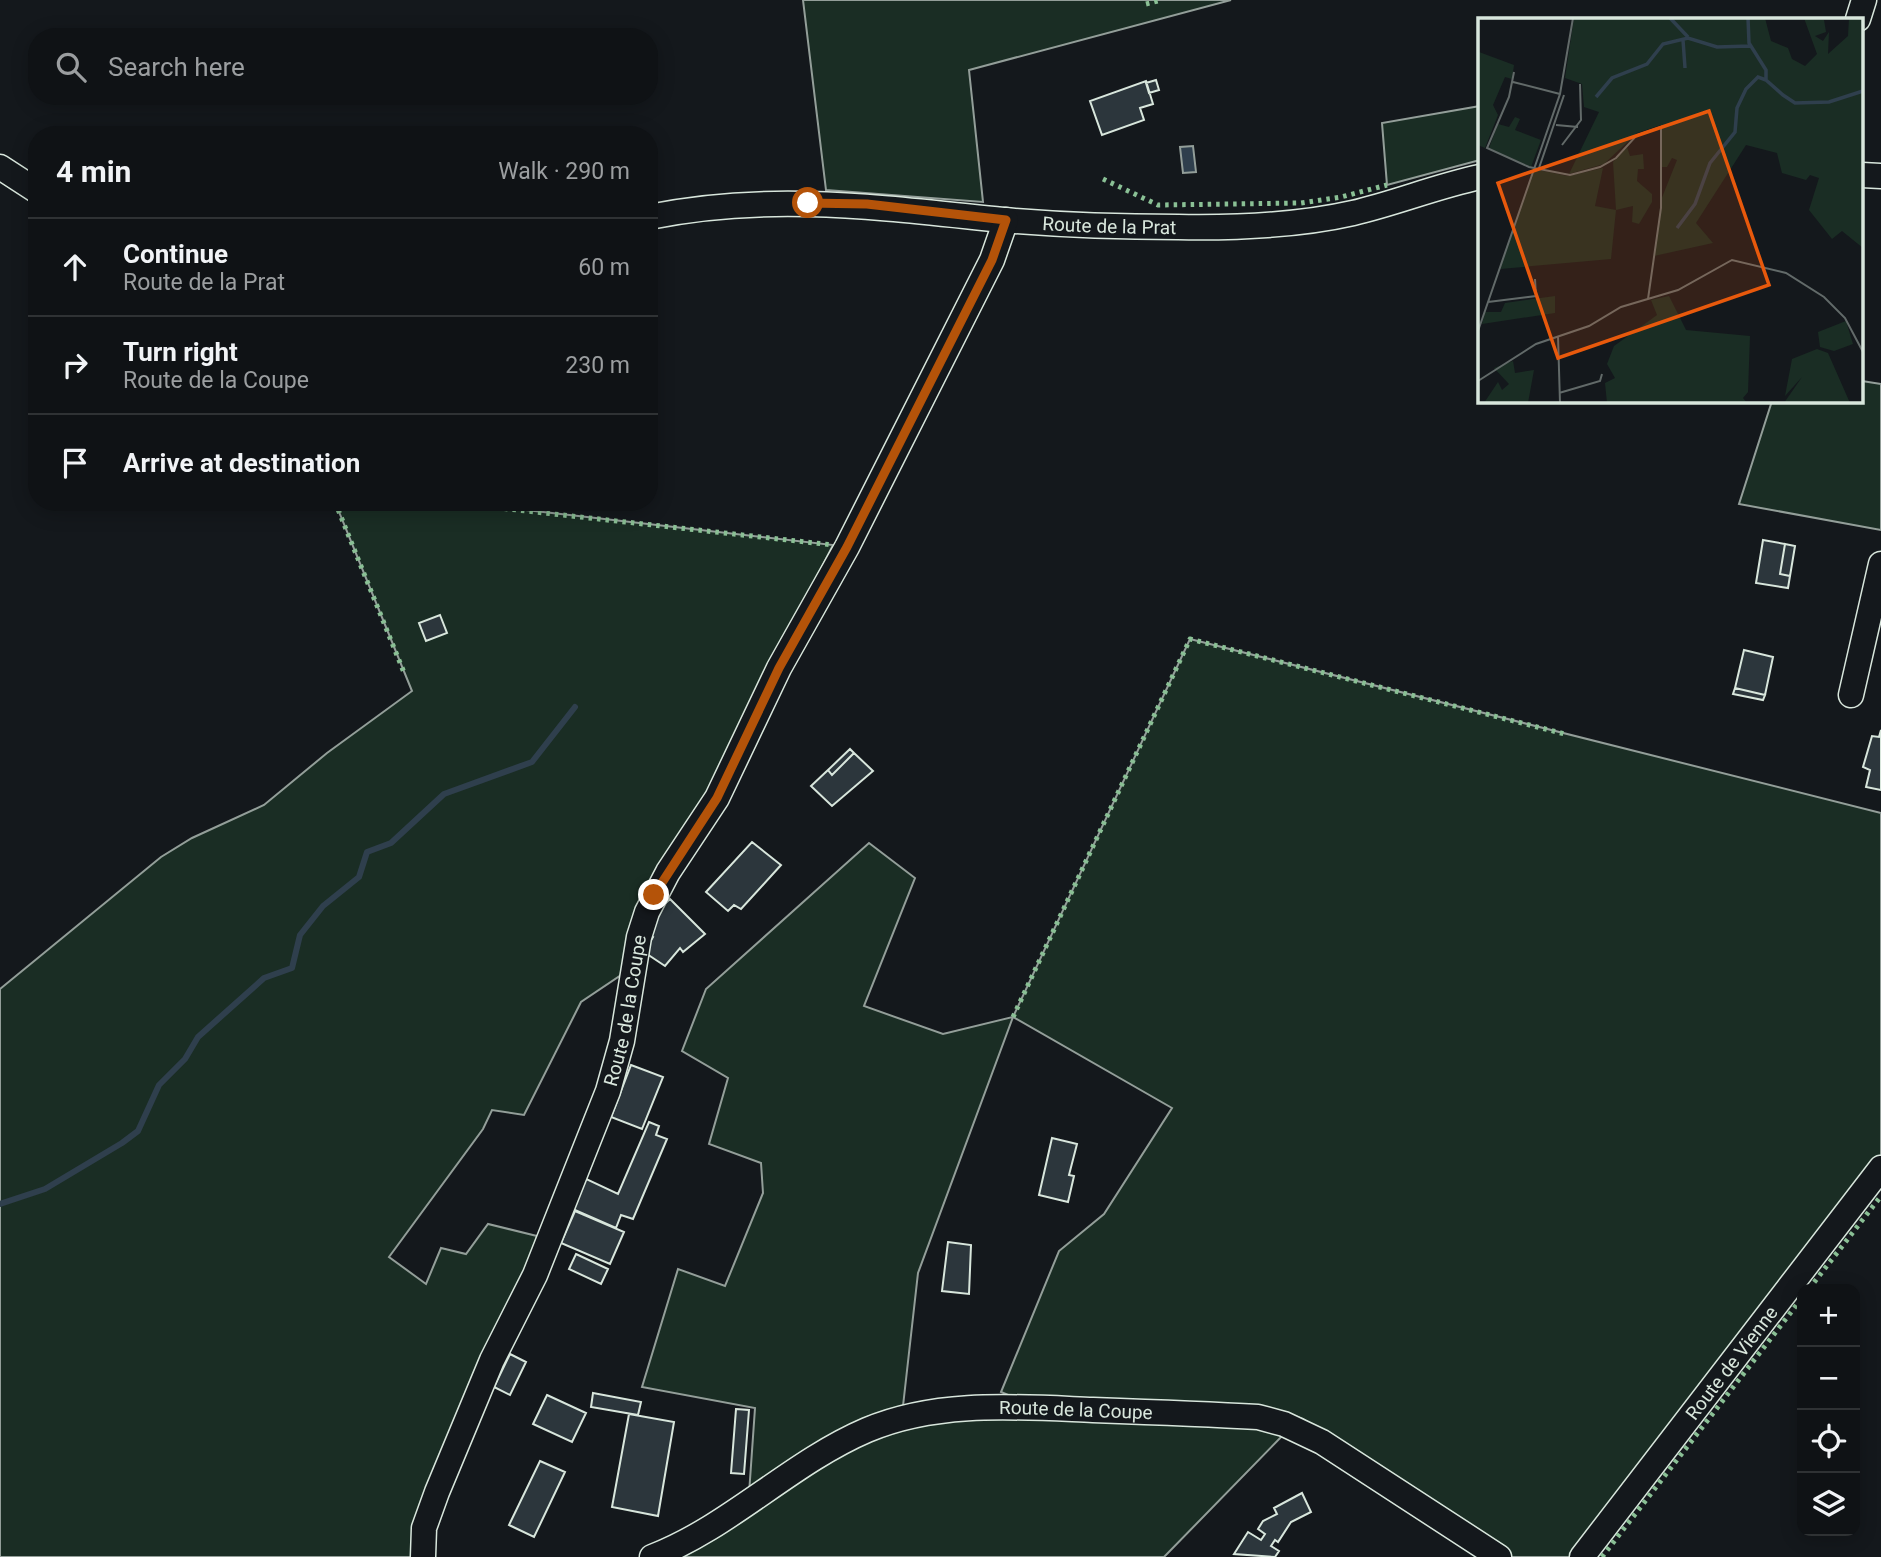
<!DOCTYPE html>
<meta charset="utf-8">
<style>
body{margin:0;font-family:Roboto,sans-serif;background:#181b1e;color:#f1f3f6}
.controls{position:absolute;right:21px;bottom:21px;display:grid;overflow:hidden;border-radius:14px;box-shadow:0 4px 18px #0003}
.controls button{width:63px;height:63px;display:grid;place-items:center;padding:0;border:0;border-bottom:2px solid #2f3234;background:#0f1215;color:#f1f3f6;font:35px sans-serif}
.stop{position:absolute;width:21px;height:21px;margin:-16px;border:5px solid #b45309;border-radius:50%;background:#fff}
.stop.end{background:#b45309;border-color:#fff;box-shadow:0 2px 7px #0008}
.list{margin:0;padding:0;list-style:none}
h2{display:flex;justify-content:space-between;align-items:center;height:91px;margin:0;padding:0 28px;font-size:30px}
h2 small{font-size:23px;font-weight:400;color:#9b9ea0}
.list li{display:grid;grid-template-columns:46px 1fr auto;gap:21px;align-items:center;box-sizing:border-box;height:98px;padding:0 28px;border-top:2px solid #2f3234}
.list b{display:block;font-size:26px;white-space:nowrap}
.list p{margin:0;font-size:23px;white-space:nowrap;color:#9b9ea0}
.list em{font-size:23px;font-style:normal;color:#9b9ea0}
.icon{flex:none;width:38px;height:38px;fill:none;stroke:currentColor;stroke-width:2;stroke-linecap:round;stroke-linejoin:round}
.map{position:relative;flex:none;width:1881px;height:1557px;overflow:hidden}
.search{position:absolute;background:#0f1215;box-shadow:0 4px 18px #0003;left:28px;top:28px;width:630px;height:77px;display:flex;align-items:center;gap:18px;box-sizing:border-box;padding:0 24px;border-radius:28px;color:#9b9ea0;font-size:26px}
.panel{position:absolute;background:#0f1215;box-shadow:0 4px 18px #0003;left:28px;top:126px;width:630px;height:385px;border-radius:28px}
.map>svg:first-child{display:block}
</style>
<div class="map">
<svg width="1881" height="1557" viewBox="0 0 1881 1557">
<rect width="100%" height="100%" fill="#14181c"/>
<!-- green -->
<path fill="#1a2d24" stroke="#939e99" stroke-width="2" d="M 803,0 L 1231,0 L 969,70 L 983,202 L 826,190 Z
M 1480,106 L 1480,160 L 1387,185 L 1382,123 Z
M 1862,381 L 1881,384 L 1881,530 L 1739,504 L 1772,401 L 1862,401 Z
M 335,502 L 445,502 L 491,506 L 833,545 L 708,791 L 624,973 L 581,1002 L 524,1115 L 492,1110 L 483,1129 L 389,1257 L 426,1284 L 441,1248 L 466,1254 L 488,1224 L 537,1236 L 532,1257 L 412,1557 L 0,1557 L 0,989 L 161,857 L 192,838 L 264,805 L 327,753 L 412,691 Z
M 1190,639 L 1881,813 L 1881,1155 L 1570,1557 L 1512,1557 L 1303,1419 L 1286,1413 L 1013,1397 L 1001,1392 L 1059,1251 L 1104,1214 L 1172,1108 L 1013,1017 L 918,1273 L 903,1406 L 867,1417 L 841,1429 L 749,1494 L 755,1408 L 642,1387 L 678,1269 L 725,1286 L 763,1193 L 761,1163 L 709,1144 L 728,1078 L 682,1051 L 706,989 L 869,843 L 915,878 L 864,1006 L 943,1034 L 1013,1017 Z
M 985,1416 L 1255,1424 L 1287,1431 L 1164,1557 L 672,1557 L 836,1454 L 876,1435 L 929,1422 Z"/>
<!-- water -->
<path fill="#2f3f4d" stroke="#939e99" stroke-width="2" d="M 1193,146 L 1196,172 L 1183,173 L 1180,147 Z"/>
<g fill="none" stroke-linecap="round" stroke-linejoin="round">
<!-- stream -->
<path stroke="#2f3f4d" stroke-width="6" d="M 0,1204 L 45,1189 L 122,1143 L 138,1131 L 159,1085 L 185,1059 L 198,1037 L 264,978 L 292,968 L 300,935 L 323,906 L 359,877 L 367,852 L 391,843 L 444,794 L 532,762 L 575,707"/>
</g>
<!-- building -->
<path fill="#2c363c" stroke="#d8e6dc" stroke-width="2" d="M 1156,80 L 1159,90 L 1149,93 L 1146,83 Z
M 1146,81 L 1153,104 L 1140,108 L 1144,120 L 1102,135 L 1090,101 Z
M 1763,540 L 1785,544 L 1780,574 L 1790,576 L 1788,588 L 1756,583 Z
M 1785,544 L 1795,546 L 1790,576 L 1780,574 Z
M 440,615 L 447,633 L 426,641 L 419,623 Z
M 1744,650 L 1773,657 L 1765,695 L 1735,688 Z
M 1735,688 L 1765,695 L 1763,700 L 1733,694 Z
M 1881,730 L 1881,790 L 1866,787 L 1870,770 L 1863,767 L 1872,736 L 1879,737 Z
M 850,749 L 854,753 L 832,775 L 828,770 Z
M 854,753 L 873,771 L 832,806 L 811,786 L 828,770 L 832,775 Z
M 752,842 L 781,865 L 741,909 L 734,905 L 728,911 L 706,892 Z
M 670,899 L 705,934 L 683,952 L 680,948 L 665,966 L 644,952 L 653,937 L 644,931 L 653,915 Z
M 631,1065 L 663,1077 L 642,1129 L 611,1117 Z
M 649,1122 L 659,1126 L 656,1135 L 667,1139 L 633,1219 L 621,1215 L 616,1228 L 568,1207 L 580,1176 L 618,1194 Z
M 1052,1138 L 1077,1144 L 1069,1175 L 1074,1176 L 1068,1202 L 1039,1195 Z
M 575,1211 L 624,1232 L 610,1264 L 561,1243 Z
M 948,1242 L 971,1245 L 969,1294 L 942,1291 Z
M 576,1254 L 608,1269 L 601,1284 L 569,1269 Z
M 510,1354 L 526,1362 L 510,1395 L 494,1387 Z
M 593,1393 L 641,1402 L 638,1415 L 591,1407 Z
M 547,1395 L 586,1413 L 572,1442 L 533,1424 Z
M 736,1409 L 749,1410 L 744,1474 L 731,1473 Z
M 629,1414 L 674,1422 L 658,1516 L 612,1507 Z
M 540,1461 L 565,1472 L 534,1537 L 509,1525 Z
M 1302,1493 L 1311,1512 L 1291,1522 L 1278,1542 L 1275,1540 L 1271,1546 L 1279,1551 L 1275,1557 L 1234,1554 L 1248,1532 L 1261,1540 L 1265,1534 L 1258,1529 L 1263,1521 L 1277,1514 L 1274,1508 Z"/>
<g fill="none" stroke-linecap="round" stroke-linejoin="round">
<!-- minor casing -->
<g stroke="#d8e6dc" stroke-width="27">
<g id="minor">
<path d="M 1858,19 L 1864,0"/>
<path d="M 0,167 L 37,191"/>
<path d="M 1862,175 L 1881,176"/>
<path id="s1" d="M 649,217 C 770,192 883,208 1003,220 C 1061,225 1121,227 1178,227 C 1236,228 1296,226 1353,213 C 1396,203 1437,186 1480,177"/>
<path d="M 1851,695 L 1881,564"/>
<path id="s2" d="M 423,1557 L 424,1528 L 437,1492 L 492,1360 L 535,1275 L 608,1091 L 622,1041 L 639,937 L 647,912 L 668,872 L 717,798 L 779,668 L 847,547 L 992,260 L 1006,220"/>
<path id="s3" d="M 652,1557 C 730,1527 790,1463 867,1430 C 937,1400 1019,1407 1093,1410 C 1148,1412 1203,1414 1258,1417 L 1284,1424 L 1322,1442 L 1499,1557"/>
<path id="s4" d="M 1582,1557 L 1881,1168"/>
</g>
</g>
<!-- minor -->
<use href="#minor" stroke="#14181c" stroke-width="24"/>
<!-- hedge -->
<path stroke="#8ac095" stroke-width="5" stroke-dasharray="3.5 5" stroke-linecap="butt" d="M 1146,4 L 1162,0
M 1103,179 L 1158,205 L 1301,203 L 1341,197 L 1387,185
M 335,502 L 405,675
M 445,502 L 833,545
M 1013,1017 L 1190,639 L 1565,734
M 1809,1289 L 1881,1196
M 1602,1557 L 1802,1298"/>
</g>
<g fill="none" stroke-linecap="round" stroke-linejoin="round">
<!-- route -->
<path stroke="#b45309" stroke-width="9" d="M 654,895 L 717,798 L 779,668 L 847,547 L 992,260 L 1006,220 L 867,204 L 808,203"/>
</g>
<g text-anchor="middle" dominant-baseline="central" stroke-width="5" stroke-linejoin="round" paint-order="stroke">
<!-- street labels -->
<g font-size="19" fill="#d8e6dc" stroke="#14181c">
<text stroke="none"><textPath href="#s1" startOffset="462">Route de la Prat</textPath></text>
<text stroke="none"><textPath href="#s2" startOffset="586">Route de la Coupe</textPath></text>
<text stroke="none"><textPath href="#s4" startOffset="245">Route de Vienne</textPath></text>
<text stroke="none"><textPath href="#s3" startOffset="462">Route de la Coupe</textPath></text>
</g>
</g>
<!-- overview -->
<g transform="translate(1478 18)">
<rect width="385" height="385" fill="#14181c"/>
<path d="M 96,0 L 287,0 L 293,23 L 310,30 L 314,41 L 327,48 L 339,36 L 326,0 L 346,2 L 348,14 L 337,18 L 345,23 L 351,14 L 350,36 L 370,18 L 371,0 L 385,0 L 385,230 L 364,213 L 354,221 L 331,192 L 341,160 L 332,157 L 328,162 L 304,155 L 299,135 L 268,127 L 218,205 L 235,225 L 176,238 L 183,182 L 199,142 L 194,140 L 189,149 L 183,149 L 183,107 L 159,115 L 126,146 L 91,156 L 121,94 L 106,89 L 104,66 L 87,60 ZM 1,34 L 36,47 L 34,61 L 27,59 L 15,87 L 20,97 L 7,130 L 0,127 ZM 37,99 L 42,101 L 37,112 L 63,122 L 53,149 L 11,130 L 20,106 L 31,109 ZM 149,129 L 152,138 L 165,136 L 166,151 L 160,151 L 159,163 L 174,176 L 174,184 L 161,206 L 154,204 L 155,188 L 138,192 L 133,241 L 22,251 L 56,151 L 90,158 L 125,150 L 117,188 L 138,192 L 135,144 ZM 77,278 L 77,295 L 4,306 L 7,294 L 23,294 L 27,285 ZM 191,278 L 208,312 L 272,318 L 270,374 L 265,380 L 269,385 L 129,385 L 127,365 L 137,360 L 129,346 L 136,328 L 179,297 L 173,282 ZM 368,303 L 375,326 L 356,333 L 342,329 L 340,314 ZM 339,331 L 350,335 L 372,385 L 306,385 L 324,359 L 307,378 L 314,341 ZM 35,343 L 37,355 L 56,352 L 50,385 L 6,385 L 20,364 L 24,372 L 31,366 L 16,350 Z" fill="#1a2d24"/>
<path fill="none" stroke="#2f3f4d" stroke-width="3.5" d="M 192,0 L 210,19M 270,0 L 271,25 L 288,52 L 288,62 L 305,77 L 317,85 L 351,84 L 385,73M 205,22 L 207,50M 118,79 L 134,60 L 169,46 L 185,26 L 210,20 L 239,29 L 272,28M 199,210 L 217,186 L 232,145 L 257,114 L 259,90 L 268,71 L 280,59 L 288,62"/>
<path fill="none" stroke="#626a69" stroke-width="2" d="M 36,54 L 31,79 L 9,130 L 51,149 L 92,157 L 122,149 L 138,140 L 159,117 L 183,109 L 183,190 L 170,281M 35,64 L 82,76M 78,107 L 100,109M 84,127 L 103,102 L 102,66M 61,150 L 86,77M 10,284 L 58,278 L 57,261M 0,313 L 82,76 L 95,0M 80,318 L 82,385M 0,363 L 58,326 L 111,308 L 143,289 L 200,272 L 254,242 L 308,255 L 346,279 L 367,300 L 385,334M 81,375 L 122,363 L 124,356"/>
<path fill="#e8590c" fill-opacity="0.15" stroke="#e8590c" stroke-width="3.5" d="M 231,93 L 291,267 L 80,340 L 20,165 Z"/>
<rect width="385" height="385" fill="none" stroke="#d8e6dc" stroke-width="3.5"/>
</g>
</svg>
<div class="controls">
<button>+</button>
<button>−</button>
<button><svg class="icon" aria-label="locate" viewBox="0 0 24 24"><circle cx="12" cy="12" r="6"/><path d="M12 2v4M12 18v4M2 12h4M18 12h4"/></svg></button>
<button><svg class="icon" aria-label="layers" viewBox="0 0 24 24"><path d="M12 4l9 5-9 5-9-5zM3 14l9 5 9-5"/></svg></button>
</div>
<div class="stop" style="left:808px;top:203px"></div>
<div class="stop end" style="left:654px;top:895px"></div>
<div class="search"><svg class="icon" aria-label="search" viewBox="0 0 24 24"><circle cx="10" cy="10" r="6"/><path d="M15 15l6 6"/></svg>Search here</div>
<section class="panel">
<h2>4 min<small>Walk · 290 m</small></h2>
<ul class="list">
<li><svg class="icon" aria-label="ahead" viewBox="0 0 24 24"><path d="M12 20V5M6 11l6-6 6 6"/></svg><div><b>Continue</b><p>Route de la Prat</p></div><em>60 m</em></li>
<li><svg class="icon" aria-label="right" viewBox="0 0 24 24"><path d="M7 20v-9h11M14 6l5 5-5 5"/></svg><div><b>Turn right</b><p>Route de la Coupe</p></div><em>230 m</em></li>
<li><svg class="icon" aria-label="arrive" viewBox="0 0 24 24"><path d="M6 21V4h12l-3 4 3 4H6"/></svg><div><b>Arrive at destination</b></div></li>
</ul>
</section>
</div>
